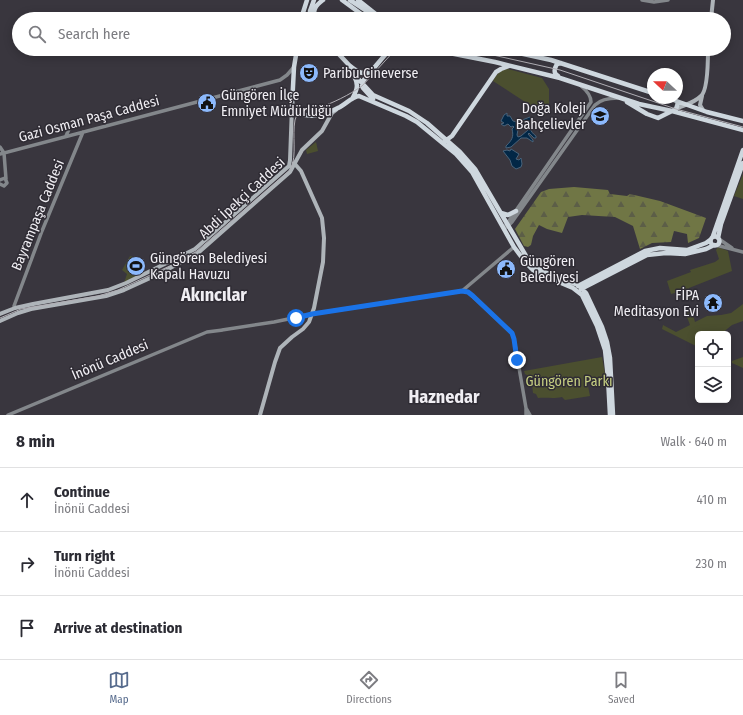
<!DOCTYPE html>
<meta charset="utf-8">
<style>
body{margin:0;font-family:"Fira Sans Condensed",sans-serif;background:#f7f7f7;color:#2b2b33}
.controls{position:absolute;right:12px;bottom:12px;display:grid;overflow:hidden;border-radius:6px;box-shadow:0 2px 10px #0003}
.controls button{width:36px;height:36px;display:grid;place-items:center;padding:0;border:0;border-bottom:1px solid #e1e1e2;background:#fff;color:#2b2b33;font:20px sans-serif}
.compass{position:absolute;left:647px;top:68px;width:36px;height:36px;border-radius:50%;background:#fff;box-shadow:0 2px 10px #0003;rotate:292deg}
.stop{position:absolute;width:12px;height:12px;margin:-9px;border:3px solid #1a73e8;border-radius:50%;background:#fff}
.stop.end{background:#1a73e8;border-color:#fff;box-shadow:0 1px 4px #0008}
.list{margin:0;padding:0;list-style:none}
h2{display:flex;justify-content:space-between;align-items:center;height:52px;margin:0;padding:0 16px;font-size:17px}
h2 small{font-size:13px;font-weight:400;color:#7c7c81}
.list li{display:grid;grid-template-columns:26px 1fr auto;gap:12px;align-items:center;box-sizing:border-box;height:64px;padding:0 16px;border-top:1px solid #e1e1e2}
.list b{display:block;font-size:15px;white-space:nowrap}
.list p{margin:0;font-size:13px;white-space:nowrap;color:#7c7c81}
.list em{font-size:13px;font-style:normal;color:#7c7c81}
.icon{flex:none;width:22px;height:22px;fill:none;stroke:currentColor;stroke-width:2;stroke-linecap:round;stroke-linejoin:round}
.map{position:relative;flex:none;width:743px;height:415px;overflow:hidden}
.search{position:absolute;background:#fff;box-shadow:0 2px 10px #0003;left:12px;right:12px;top:12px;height:44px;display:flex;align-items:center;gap:10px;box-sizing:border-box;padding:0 14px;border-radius:22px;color:#7c7c81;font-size:15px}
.sheet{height:244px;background:#fff}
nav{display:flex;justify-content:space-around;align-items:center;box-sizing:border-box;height:56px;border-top:1px solid #e1e1e2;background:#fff;font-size:11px;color:#7c7c81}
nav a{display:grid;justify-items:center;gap:2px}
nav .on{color:#576b8d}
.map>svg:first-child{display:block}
</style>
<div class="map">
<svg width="743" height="415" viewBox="0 0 743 415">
<defs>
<pattern id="forest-firs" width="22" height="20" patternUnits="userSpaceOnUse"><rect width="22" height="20" fill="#707645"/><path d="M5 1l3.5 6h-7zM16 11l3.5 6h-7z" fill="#5c5e47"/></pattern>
</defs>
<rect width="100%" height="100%" fill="#39363e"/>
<!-- forest -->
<path fill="url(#forest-firs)" d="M 574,187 L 608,190 L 610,194 L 627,196 L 630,194 L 660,201 L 706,218 L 699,238 L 688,243 L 687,234 L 674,231 L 671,242 L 652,243 L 640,249 L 633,226 L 615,217 L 582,215 L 568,217 L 562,233 L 547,229 L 539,225 L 533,236 L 531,245 L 528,247 L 524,246 L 515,229 L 541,192 L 549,189 Z"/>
<!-- park -->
<path fill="#4b4f2f" d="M 508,69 L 542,78 L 549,89 L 549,110 L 545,115 L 493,81 C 497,74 499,70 508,69 Z
M 316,142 L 318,151 L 307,154 L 306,150 Z
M 743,174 L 743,199 L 734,196 Z
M 718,247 L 728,251 L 732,271 L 689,288 L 691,298 L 690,299 L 687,290 L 671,294 L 667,281 L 691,272 L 690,270 L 715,262 L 719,259 L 716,250 Z
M 130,256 L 134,257 L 128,271 L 135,271 L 138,276 L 124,283 L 127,274 L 122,270 Z
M 743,304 L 743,321 L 732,325 L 721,334 L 698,334 L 698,347 L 662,329 L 663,325 L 676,332 L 690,325 L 684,309 L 690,306 L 695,322 L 707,316 L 721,315 L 731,313 Z
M 602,357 L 606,380 L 587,381 L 590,396 L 565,400 L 562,397 C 553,399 547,397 538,398 L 536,394 L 533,393 L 532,385 L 527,383 L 527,375 L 525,374 L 524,371 Z
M 743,357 L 743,368 L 732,363 L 732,361 Z"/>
<!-- water -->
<path fill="#022746" stroke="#49637a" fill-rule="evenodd" d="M 507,113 L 507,116 L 510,116 L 513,121 L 517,122 L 530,117 L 531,118 C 529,126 529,131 536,136 L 536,138 L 534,138 L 529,133 L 528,134 L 533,140 L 533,142 L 527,138 L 521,138 L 511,147 L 506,148 L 506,146 C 512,140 514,137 512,129 L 514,127 L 513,126 L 511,127 L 508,124 L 504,126 L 501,124 L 504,123 L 501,121 L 504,115 ZM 520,123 L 528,128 L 528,130 L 521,136 L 518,137 L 517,135 L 519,124 Z
M 511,149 L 519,154 L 516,159 L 519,160 L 521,158 L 522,164 L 521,167 L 516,169 L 512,166 L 510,160 L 503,151 L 507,150 L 510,151 Z
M 134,257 L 143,261 L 138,272 L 135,271 L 134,274 L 128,271 Z"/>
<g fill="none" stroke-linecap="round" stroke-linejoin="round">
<!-- tertiary -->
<path stroke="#83878b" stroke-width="3.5" d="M 642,0 L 654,2 L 668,0
M 66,136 L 69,129
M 0,147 L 4,153 L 6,179
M 0,154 L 280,80 L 287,75 L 294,67
M 0,180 L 5,178 L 7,183 L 4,186 L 0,184
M 506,225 L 591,102 C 591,95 586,90 581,86
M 507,227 L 512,222 L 595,105 C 601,99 609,98 618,98
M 719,239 L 732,248
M 716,245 L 743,252
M 462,291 L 514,247
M 15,308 L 14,306 L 42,231 L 83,132
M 222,330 L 274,322 L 312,314 L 462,291 L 468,292 L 512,333 L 514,339 L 526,408 L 526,415
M 526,408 L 530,415
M 8,415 L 207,332 L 223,330"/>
<!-- secondary -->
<path stroke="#aeb4b9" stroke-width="4" d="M 711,19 L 713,0
M 702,96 L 700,105 L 703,110
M 676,109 C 684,105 694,103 701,96 C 708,90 708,59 708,49
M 0,314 L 15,308 L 33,304 L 108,290 L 126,283 L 187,253 L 195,249 L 289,166 L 290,160 L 292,106
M 0,321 L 18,313 L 31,309 L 106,296 L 124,290 L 159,274 L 198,253 L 290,172 L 302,150 L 322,131 L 332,113 L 336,110
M 260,415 L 275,362 L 280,348 L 292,337 L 303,329 L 309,322 L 314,308 L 323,262 L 324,238 L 322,218 L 301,171 L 294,163"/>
<!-- primary -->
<path stroke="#ced7de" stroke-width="4.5" d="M 342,0 L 368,19
M 350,0 L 379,19
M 358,0 L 382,19
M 301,19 L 307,0
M 311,19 L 310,11 L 314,0
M 315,19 C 312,10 316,5 323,0
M 297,49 L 294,67 L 292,106 C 302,123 327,114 340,107 C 347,103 352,97 359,96 L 406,116 L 417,122 L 456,154 L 472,172 L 514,247 L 526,263 L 533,270 L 542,275 L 573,288 L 582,295 L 597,326 L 605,350 L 608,378 L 610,415
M 334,49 L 349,65 L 349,69 L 373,95 L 409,111 L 427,123 L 460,152 L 475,169 L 526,256 L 532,263 L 539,269 L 551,275 L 578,285 L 586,293 L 602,327 L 607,342 L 610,358 L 613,415
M 429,49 L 495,62 L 560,78 L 639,104 L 672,111 L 743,130
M 500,49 L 551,60 L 653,93
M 349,65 C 355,70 362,76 370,71
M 558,76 C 553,73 554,69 557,64 L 561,63
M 668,98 L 707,112 L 743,121
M 352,99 C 356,92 359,86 355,78
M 373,99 L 363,88 L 362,86 L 363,81 L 390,49
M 627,102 L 647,114 L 658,118 L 676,109 L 678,103 L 675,100
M 445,141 L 452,136 L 496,72 L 501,69 L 509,66
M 501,213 L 508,215 L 516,211
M 713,236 L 743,150
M710.5 241a4.5 4.5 0 1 1 9 0a4.5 4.5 0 1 1-9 0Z
M 718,238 L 721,224 L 743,163
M 578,286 L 645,251 L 660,248 L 687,250 L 706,243 L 710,240
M 581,289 L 647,255 L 666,253 L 685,254 L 706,249 L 714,245"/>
<!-- tram -->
<path stroke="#b1afb5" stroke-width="1" d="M 466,49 L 560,70 L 676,109 L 743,127
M 0,318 L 21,309 L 98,296 L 118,290 L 174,264 L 197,251 L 291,169 C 297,154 292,136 295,120 C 296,117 297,114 300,112 C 305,110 312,110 318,108 C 333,103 349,95 362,86 L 396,49"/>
</g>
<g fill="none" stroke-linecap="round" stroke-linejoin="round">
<!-- route -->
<path stroke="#1a73e8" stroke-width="5" d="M 296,318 L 312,314 L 462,291 L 468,292 L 473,296 L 512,333 L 514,339 L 517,360"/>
</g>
<!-- icons -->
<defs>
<g id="theatre-disc" transform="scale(1)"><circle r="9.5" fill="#8cb9fc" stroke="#2f2c34"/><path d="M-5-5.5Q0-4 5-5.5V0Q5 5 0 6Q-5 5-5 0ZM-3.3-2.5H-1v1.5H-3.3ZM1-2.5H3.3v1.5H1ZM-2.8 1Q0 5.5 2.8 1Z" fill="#111"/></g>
<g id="civic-disc" transform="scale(1)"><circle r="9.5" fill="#8cb9fc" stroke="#2f2c34"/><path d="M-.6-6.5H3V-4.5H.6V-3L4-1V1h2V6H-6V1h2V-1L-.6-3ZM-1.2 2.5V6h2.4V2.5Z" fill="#111"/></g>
<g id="school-disc" transform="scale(1)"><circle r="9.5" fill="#8cb9fc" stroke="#2f2c34"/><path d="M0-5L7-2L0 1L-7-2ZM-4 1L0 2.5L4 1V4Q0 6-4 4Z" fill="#111"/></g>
<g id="stadium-disc" transform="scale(1)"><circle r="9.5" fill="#8cb9fc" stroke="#2f2c34"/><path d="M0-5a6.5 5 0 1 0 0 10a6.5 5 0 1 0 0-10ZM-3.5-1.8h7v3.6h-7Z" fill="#111"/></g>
<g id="temple-disc" transform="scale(1)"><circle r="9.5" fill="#8cb9fc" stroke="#2f2c34"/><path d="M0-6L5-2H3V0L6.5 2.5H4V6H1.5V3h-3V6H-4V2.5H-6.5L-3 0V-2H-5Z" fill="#111"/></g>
</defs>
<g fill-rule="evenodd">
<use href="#theatre-disc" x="309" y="73"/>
<use href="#civic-disc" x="207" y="103"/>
<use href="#school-disc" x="600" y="116"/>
<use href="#stadium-disc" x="136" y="266"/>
<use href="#civic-disc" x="506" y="269"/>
<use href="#temple-disc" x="713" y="303"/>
</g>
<g text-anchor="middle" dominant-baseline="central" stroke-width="3" stroke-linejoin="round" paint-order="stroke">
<!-- poi labels -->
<g font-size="14" fill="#f0eef3" stroke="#2f2c34" text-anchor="start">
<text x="323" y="73">Paribu Cineverse</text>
<text x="221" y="95">Güngören İlçe<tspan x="221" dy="16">Emniyet Müdürlüğü</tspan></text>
<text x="586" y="108" text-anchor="end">Doğa Koleji<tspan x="586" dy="16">Bahçelievler</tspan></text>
<text x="150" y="258">Güngören Belediyesi<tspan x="150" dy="16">Kapalı Havuzu</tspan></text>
<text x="520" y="261">Güngören<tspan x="520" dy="16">Belediyesi</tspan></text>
<text x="699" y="295" text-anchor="end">FİPA<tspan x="699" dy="16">Meditasyon Evi</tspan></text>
</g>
<!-- street labels -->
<g font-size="14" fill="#f0eef3" stroke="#2f2c34">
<text transform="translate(89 119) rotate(-15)">Gazi Osman Paşa Caddesi</text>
<text transform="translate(242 198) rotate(-43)">Abdi İpekçi Caddesi</text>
<text transform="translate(38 215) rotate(-68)">Bayrampaşa Caddesi</text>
<text transform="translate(110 360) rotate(-23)">İnönü Caddesi</text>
</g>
<!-- park labels -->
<g font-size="14" fill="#c6cf82" stroke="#2f2c34">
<text x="569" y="381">Güngören Parkı</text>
</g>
<!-- district labels -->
<g font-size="18" font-weight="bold" fill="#f0eef3" stroke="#2f2c34">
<text x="214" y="295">Akıncılar</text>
<text x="444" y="397">Haznedar</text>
</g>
</g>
</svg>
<div class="controls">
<button><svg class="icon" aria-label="locate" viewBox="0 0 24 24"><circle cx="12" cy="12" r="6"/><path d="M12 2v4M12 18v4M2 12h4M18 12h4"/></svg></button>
<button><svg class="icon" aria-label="layers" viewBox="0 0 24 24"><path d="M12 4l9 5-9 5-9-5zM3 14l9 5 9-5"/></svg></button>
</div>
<svg class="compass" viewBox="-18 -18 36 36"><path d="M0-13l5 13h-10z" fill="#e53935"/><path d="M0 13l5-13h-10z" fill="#7c7c81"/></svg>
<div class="stop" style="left:296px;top:318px"></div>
<div class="stop end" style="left:517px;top:360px"></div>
<div class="search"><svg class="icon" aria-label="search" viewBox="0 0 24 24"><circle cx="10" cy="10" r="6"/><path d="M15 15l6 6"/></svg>Search here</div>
</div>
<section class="sheet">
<h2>8 min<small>Walk · 640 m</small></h2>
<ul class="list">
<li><svg class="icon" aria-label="ahead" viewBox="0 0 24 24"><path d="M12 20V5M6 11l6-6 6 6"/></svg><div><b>Continue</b><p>İnönü Caddesi</p></div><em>410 m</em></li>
<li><svg class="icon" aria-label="right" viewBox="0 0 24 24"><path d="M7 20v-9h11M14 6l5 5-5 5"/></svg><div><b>Turn right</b><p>İnönü Caddesi</p></div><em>230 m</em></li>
<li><svg class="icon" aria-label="arrive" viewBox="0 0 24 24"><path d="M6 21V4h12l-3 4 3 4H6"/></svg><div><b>Arrive at destination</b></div></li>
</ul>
</section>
<nav>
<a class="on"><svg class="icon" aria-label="map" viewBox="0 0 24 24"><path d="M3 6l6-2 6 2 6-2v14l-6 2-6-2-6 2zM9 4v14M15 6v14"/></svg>Map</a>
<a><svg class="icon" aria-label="directions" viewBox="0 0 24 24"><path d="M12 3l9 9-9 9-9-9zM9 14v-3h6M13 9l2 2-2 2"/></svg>Directions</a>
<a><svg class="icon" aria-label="saved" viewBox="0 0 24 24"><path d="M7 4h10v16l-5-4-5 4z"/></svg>Saved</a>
</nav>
